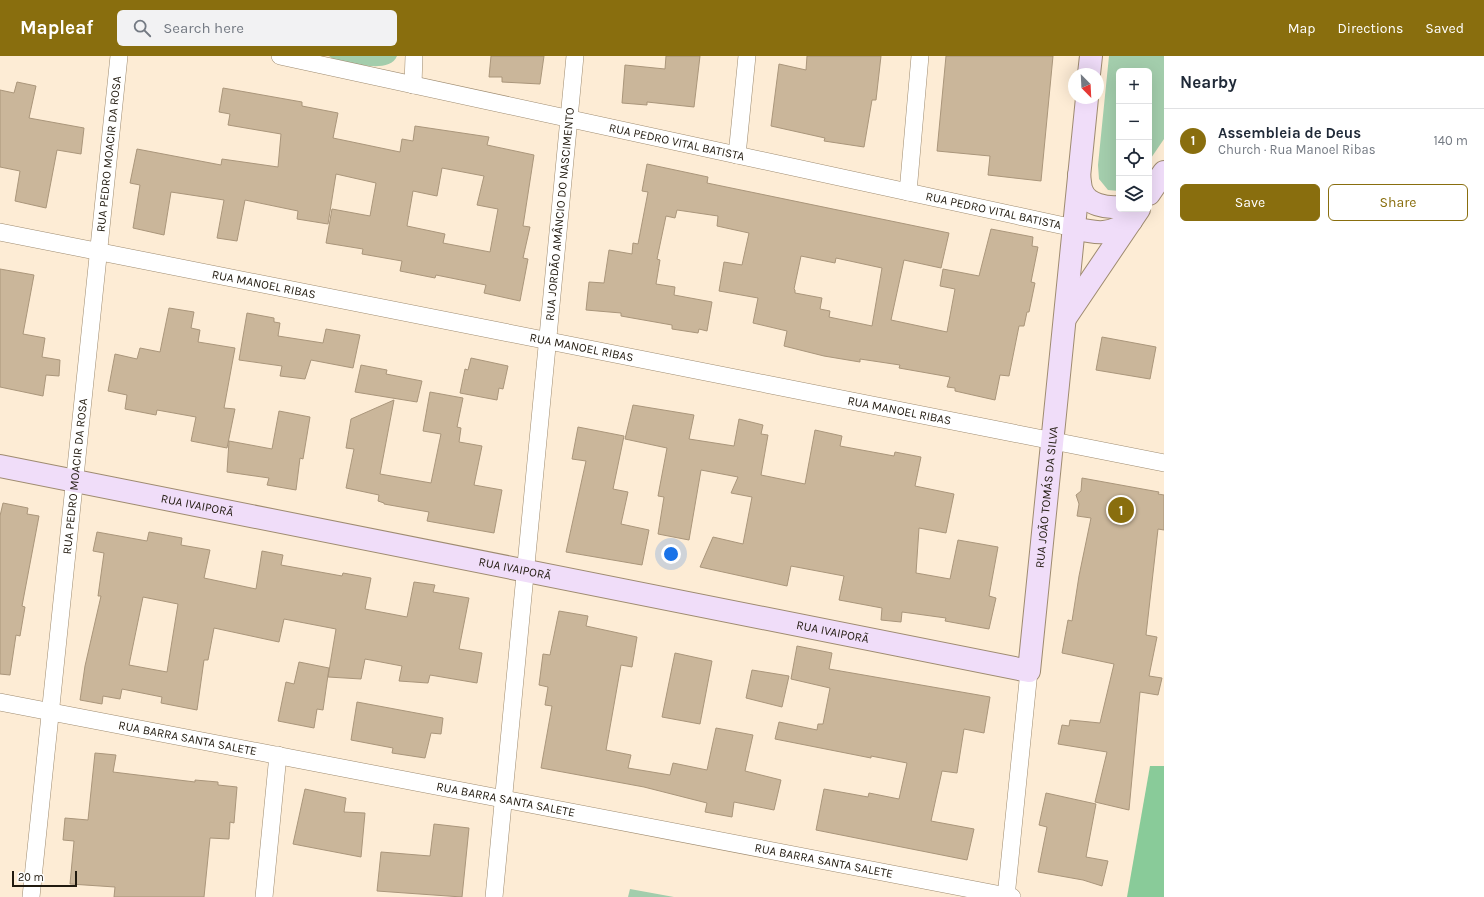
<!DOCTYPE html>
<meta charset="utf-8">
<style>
body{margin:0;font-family:Karla,sans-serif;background:#f2f2f3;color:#1f2937}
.controls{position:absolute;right:12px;top:12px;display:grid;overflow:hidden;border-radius:6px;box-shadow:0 4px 16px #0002}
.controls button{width:36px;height:36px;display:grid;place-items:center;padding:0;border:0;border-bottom:1px solid #e0e1e3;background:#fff;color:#1f2937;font:20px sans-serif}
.compass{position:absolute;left:1068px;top:12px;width:36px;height:36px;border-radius:50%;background:#fff;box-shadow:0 4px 16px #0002;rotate:156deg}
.scale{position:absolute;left:12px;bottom:10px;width:65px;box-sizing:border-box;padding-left:4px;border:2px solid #211a0f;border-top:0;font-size:11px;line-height:14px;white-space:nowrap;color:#211a0f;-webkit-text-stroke:3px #fcfcfc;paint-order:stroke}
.you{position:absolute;left:671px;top:498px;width:14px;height:14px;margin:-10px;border:3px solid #fff;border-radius:50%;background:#1a73e8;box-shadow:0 0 0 6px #1a73e833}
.badge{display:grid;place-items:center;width:26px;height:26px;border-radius:50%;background:#896e0e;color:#fff;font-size:13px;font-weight:700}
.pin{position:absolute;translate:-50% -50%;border:2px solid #fff;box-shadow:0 1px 4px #0006}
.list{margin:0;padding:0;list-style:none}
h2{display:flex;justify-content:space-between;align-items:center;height:52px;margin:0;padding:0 16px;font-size:17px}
h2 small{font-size:13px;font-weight:400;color:#747a83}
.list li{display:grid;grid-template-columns:26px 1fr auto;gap:12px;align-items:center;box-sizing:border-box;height:64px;padding:0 16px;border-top:1px solid #e0e1e3}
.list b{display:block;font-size:15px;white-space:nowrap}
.list p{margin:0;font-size:13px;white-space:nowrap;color:#747a83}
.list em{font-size:13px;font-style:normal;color:#747a83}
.actions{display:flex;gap:8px;padding:12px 16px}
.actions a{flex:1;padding:9px 0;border:1px solid #896e0e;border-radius:6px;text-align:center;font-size:14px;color:#896e0e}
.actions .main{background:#896e0e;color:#fff}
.icon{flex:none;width:22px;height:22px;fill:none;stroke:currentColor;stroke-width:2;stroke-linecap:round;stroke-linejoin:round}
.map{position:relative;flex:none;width:1164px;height:841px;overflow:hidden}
header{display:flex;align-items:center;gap:24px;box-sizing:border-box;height:56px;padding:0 20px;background:#896e0e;color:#fff}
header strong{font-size:19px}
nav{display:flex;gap:22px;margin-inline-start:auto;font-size:14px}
.search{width:280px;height:36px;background:#f2f2f3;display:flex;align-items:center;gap:10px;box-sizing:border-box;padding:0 14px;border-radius:6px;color:#747a83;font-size:15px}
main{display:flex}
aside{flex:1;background:#fff}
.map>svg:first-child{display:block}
</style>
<header>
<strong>Mapleaf</strong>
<div class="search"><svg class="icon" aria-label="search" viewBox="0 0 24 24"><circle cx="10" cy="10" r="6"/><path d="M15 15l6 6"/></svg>Search here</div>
<nav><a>Map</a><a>Directions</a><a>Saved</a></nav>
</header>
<main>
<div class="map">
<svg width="1164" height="841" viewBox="0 0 1164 841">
<rect width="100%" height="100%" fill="#fdecd5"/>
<!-- green -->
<path fill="#a3cdac" d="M 329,0 L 397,0 C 389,19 350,6 334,4 Z
M 1109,0 L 1164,0 L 1164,83 L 1149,105 L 1149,15 L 1119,15 L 1119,135 L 1108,134 L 1099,123 L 1098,109 Z
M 630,833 L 674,841 L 628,841 Z"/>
<!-- forest -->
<path fill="#89cb99" d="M 1150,710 L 1164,710 L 1164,841 L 1127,841 Z"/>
<!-- building -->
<path fill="#cab69a" stroke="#aa967b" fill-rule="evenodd" d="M 491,0 L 544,0 L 540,28 L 502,26 L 502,21 L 489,21 Z
M 666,0 L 700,0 L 694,51 L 647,46 L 647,49 L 622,47 L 625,9 L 665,13 Z
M 807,0 L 881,0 L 876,44 L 872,44 L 864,91 L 824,85 L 825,82 L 771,70 L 779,8 L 806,14 Z
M 946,0 L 1053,0 L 1041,125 L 988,119 L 990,100 L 937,95 Z
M 17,26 L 36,30 L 29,62 L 84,72 L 81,98 L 57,94 L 46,152 L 15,145 L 20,115 L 0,111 L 0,34 L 14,37 Z
M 223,32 L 302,46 L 302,50 L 338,57 L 333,82 L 400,96 L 402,83 L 413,85 L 415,70 L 489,81 L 487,89 L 534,99 L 523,170 L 530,171 L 523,202 L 528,203 L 520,245 L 484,237 L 486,229 L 436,219 L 435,222 L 400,215 L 402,205 L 362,198 L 363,193 L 326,187 L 332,153 L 370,160 L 376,127 L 336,118 L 328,168 L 297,163 L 298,155 L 245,144 L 237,185 L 217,182 L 224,144 L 171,136 L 164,179 L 133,172 L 140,129 L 130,127 L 137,93 L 221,109 L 222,103 L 278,111 L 281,78 L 228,69 L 230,58 L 219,56 ZM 442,112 L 484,120 L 477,149 L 498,153 L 490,196 L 443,187 L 445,178 L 407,170 L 413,135 L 437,140 Z
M 647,108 L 708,121 L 707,127 L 949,177 L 941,212 L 904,204 L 891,264 L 947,276 L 955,233 L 940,230 L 943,213 L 979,220 L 991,173 L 1033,181 L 1032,190 L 1038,191 L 1031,226 L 1035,227 L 1029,256 L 1027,256 L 1024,270 L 1019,270 L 1009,320 L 1000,319 L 995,344 L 955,335 L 955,332 L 947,331 L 950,321 L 899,312 L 900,309 L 860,303 L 860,306 L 824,300 L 784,290 L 787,275 L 753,267 L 758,242 L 719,235 L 724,206 L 742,209 L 749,177 L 717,170 L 718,160 L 677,154 L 675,162 L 666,160 L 657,203 L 660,204 L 656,228 L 675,231 L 674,239 L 712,246 L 707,275 L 699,273 L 698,277 L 672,273 L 672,269 L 621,260 L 621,257 L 586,254 L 589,226 L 604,227 L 609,194 L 632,198 L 633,187 L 638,188 L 648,136 L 642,135 ZM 801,200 L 835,207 L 836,202 L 882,212 L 872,270 L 829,261 L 830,255 L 820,253 L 822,242 L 795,237 L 795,234 L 794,233 Z
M 0,213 L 34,219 L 23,278 L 45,282 L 42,301 L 60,304 L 59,320 L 46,319 L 43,340 L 0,331 Z
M 169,252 L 194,256 L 191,272 L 200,274 L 198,286 L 235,292 L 224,352 L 235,353 L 227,392 L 191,385 L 196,361 L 157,354 L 156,359 L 125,353 L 127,339 L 108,335 L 115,298 L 137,303 L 140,292 L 160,296 Z
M 247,257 L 274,262 L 274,266 L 280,267 L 278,280 L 323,287 L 326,273 L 360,279 L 353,312 L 311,304 L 305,323 L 280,320 L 282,310 L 239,304 Z
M 1102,281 L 1156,291 L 1150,323 L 1096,314 Z
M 471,302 L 508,310 L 503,333 L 499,332 L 497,344 L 460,337 L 465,313 L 468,314 Z
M 361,309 L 387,314 L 386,318 L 422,325 L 417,346 L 355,336 Z
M 430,336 L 463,342 L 457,371 L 461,372 L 459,386 L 482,390 L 474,429 L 502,434 L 494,477 L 427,465 L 429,456 L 384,448 L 384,447 L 378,445 L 379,439 L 346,432 L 354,393 L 346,392 L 351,363 L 394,344 L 380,418 L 431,427 L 441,378 L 423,375 Z
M 633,349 L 694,359 L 689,383 L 734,390 L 739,363 L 763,369 L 761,378 L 768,379 L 761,419 L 805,428 L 815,374 L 842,380 L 840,390 L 894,400 L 895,396 L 921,401 L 915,430 L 954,438 L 946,477 L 919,472 L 916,517 L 950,523 L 958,484 L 998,491 L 989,540 L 996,542 L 989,573 L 945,565 L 946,562 L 902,556 L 901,566 L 881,564 L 882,552 L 839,544 L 844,520 L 791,510 L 787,530 L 700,511 L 713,481 L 743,488 L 752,441 L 731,437 L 738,421 L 701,414 L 689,484 L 658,478 L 664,441 L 658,440 L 667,392 L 625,383 Z
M 279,355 L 310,361 L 303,403 L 300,402 L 296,434 L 267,429 L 269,422 L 227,416 L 229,385 L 272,393 Z
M 578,371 L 624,380 L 613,433 L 628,436 L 621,468 L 649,474 L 642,509 L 566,496 L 586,405 L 572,403 Z
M 1082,422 L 1159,436 L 1158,438 L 1164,439 L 1164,474 L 1158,473 L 1146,579 L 1157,581 L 1149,620 L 1162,622 L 1158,639 L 1140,636 L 1129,754 L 1095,746 L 1107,696 L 1058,688 L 1062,669 L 1069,670 L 1070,664 L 1100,667 L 1114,608 L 1062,597 L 1068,564 L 1072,565 L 1079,520 L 1091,462 L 1077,460 L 1079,448 L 1076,439 L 1081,435 Z
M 3,447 L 28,452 L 27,458 L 39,460 L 22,550 L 25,551 L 20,580 L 16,579 L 10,619 L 0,618 L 0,460 Z
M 97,476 L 147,485 L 149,476 L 182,482 L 181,489 L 210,494 L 204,522 L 256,533 L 262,495 L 283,499 L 281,509 L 342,520 L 343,517 L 371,522 L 365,553 L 407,561 L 414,526 L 435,529 L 433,536 L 469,542 L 459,593 L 482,597 L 477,627 L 430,619 L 428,627 L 399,625 L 402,610 L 365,603 L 361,623 L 328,621 L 336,573 L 284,563 L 279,586 L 214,572 L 208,604 L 204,604 L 197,654 L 161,647 L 162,641 L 122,633 L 120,643 L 103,640 L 102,648 L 80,644 L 85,610 L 101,540 L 98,540 L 104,497 L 93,495 ZM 143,541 L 178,548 L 167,616 L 129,609 Z
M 559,555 L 588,560 L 586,570 L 637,581 L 632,611 L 621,609 L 606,694 L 631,699 L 628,712 L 670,719 L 673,707 L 707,714 L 716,672 L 753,679 L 745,715 L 781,724 L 774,754 L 734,746 L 732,761 L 705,756 L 707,747 L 644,731 L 541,712 L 552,650 L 545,649 L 548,631 L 539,629 L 543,598 L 550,599 Z
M 797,590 L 832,597 L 829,613 L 990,641 L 984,677 L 964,673 L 957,717 L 942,715 L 931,765 L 974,773 L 967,804 L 816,774 L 824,733 L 868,741 L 869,737 L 899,743 L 907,707 L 871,700 L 871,702 L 775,683 L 779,666 L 817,674 L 818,668 L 823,668 L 830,632 L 791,623 Z
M 675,597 L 712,605 L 700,668 L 662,661 Z
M 299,606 L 329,612 L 323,654 L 317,653 L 314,672 L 278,665 L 286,626 L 294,628 Z
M 752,614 L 789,620 L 782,651 L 746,642 Z
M 357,646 L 443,662 L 441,678 L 431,677 L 425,702 L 392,697 L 393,692 L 351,684 Z
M 95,697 L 116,699 L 113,716 L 195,726 L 195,724 L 218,726 L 218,729 L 237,731 L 234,767 L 230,766 L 229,783 L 210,782 L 204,841 L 114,841 L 115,831 L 70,828 L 74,785 L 63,784 L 65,762 L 88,764 Z
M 305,733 L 346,742 L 344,756 L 365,757 L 361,801 L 293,788 Z
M 1046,737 L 1096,748 L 1086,801 L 1108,805 L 1102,830 L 1083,824 L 1038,816 L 1047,771 L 1039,769 Z
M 434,768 L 469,772 L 462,841 L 377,835 L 381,796 L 430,800 Z"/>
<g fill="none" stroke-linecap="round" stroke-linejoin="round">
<!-- street casing -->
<g stroke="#9e8b70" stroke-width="18">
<g id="street">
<path id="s1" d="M 280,0 L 1074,172"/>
<path d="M 413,29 L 414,0"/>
<path d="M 737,99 L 747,0"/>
<path d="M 908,136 L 920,0"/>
<path id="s2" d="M 0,176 L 1164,407"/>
<path id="s3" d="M 0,646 L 1012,841"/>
<path id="s4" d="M 31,841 L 119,0"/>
<path d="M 264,841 L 278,699"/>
<path id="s5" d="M 494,841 L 575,0"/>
<path d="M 1006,841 L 1029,615"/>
</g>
</g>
<!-- secondary casing -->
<g stroke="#9e8b70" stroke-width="24">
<g id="secondary">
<path d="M 1089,18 L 1091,0"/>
<path d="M 1079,119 C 1080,124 1080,131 1082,135 C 1087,149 1107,152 1119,151"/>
<path d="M 1149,138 L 1164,116"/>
<path d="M 1074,172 C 1098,178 1110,179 1131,165"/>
<path d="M 1066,261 L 1139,153"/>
<path id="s6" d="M 0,410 L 1029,615 L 1087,42"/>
</g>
</g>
<!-- street -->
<use href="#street" stroke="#fff" stroke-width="17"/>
<!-- secondary -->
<use href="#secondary" stroke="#f0ddf9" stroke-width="22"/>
</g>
<g text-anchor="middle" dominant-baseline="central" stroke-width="3.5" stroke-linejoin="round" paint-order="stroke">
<!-- street labels -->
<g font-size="12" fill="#211a0f" stroke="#fcfcfc">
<text stroke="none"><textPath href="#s1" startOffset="406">RUA PEDRO VITAL BATISTA</textPath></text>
<text stroke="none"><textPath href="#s4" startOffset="747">RUA PEDRO MOACIR DA ROSA</textPath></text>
<text stroke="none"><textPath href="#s1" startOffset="730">RUA PEDRO VITAL BATISTA</textPath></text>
<text stroke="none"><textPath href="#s5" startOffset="686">RUA JORDÃO AMÂNCIO DO NASCIMENTO</textPath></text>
<text stroke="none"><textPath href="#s2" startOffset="269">RUA MANOEL RIBAS</textPath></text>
<text stroke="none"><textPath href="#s2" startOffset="593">RUA MANOEL RIBAS</textPath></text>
<text stroke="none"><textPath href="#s2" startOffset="917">RUA MANOEL RIBAS</textPath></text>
<text stroke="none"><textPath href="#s4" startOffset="423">RUA PEDRO MOACIR DA ROSA</textPath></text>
<text stroke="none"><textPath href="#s6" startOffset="1224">RUA JOÃO TOMÁS DA SILVA</textPath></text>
<text stroke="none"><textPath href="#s6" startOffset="201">RUA IVAIPORÃ</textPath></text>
<text stroke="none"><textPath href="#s6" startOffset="525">RUA IVAIPORÃ</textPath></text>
<text stroke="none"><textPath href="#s6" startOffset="849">RUA IVAIPORÃ</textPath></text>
<text stroke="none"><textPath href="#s3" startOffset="191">RUA BARRA SANTA SALETE</textPath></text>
<text stroke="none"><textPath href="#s3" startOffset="515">RUA BARRA SANTA SALETE</textPath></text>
<text stroke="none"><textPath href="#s3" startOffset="839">RUA BARRA SANTA SALETE</textPath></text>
</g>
</g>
</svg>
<div class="controls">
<button>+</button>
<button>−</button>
<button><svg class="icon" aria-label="locate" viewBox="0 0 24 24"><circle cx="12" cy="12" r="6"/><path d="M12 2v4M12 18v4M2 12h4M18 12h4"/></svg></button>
<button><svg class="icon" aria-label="layers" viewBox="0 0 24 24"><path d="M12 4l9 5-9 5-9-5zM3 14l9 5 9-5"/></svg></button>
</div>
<svg class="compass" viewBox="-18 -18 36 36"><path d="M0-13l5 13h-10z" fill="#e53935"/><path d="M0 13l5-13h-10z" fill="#747a83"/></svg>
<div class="scale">20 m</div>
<div class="you"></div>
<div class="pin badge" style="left:1121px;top:454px">1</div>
</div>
<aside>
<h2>Nearby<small></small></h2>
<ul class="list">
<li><span class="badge">1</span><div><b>Assembleia de Deus</b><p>Church · Rua Manoel Ribas</p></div><em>140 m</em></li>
</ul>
<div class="actions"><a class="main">Save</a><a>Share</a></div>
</aside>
</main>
